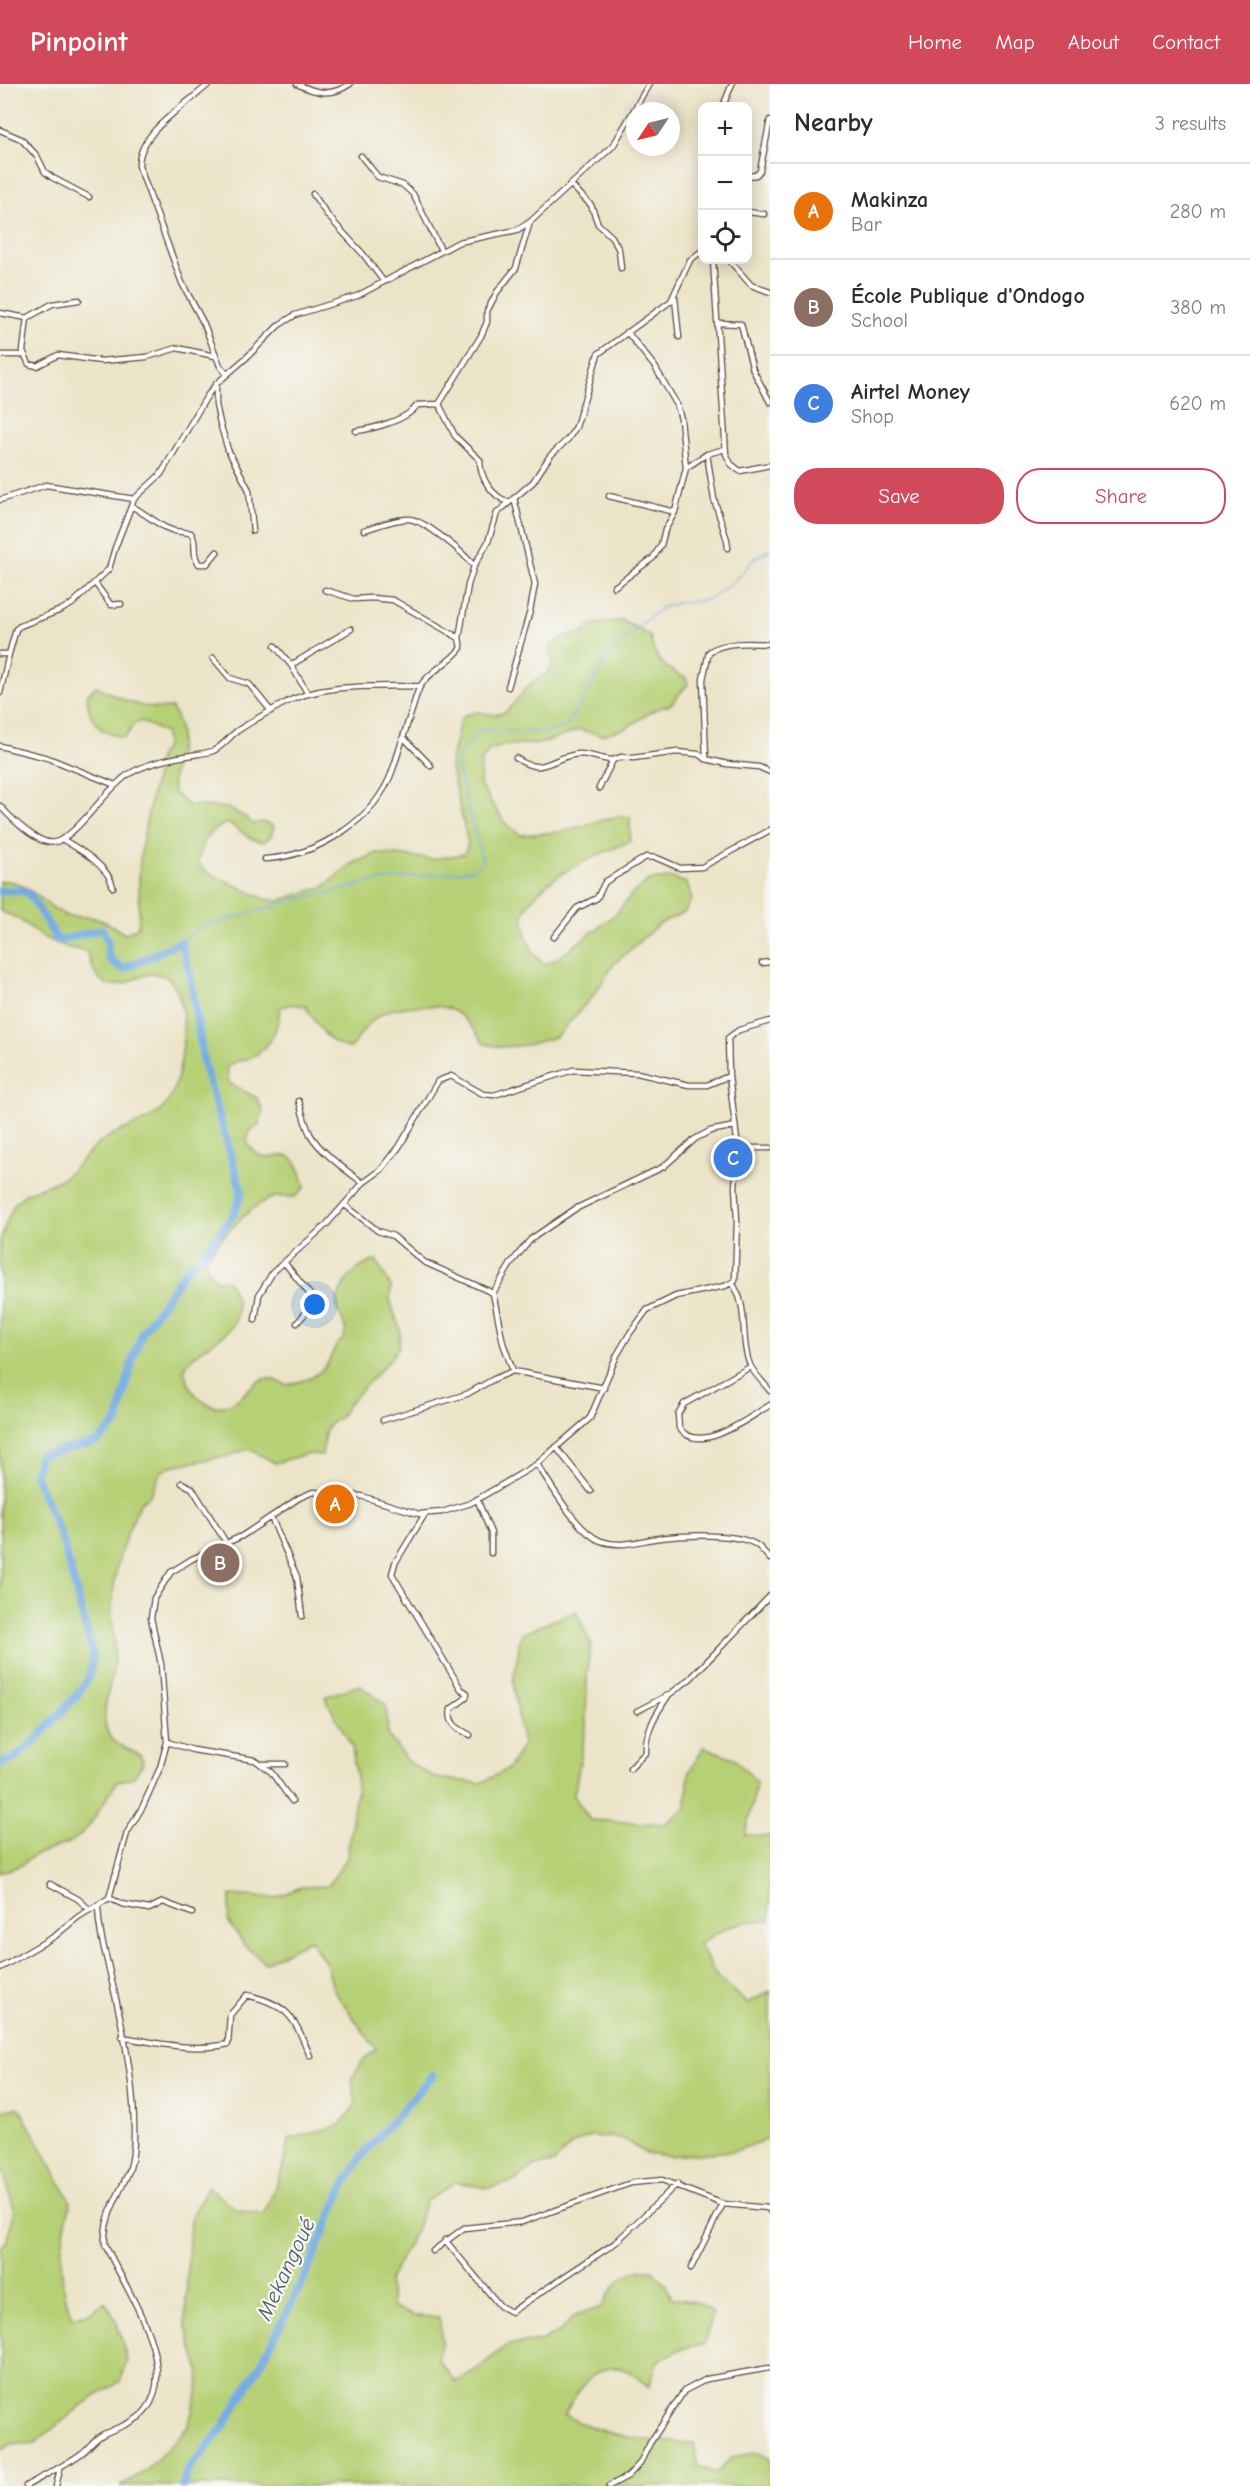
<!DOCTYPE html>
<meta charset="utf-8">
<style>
body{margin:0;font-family:"Comic Neue",sans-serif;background:#f7f7f7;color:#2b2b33}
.controls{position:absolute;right:18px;top:18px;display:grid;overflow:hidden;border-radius:12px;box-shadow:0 3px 15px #0003}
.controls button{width:54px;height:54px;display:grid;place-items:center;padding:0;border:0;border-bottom:2px solid #e1e1e2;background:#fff;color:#2b2b33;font:30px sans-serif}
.compass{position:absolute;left:626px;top:18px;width:54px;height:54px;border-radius:50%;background:#fff;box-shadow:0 3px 15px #0003;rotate:235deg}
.you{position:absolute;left:315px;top:1221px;width:21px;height:21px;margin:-15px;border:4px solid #fff;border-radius:50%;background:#1a73e8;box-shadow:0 0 0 9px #1a73e833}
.badge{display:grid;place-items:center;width:39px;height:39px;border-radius:50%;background:#d1495b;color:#fff;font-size:20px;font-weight:700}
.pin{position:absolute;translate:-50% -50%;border:3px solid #fff;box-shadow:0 2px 6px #0006}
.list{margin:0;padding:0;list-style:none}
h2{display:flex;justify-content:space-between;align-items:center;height:78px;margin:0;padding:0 24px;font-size:26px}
h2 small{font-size:20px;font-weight:400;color:#7c7c81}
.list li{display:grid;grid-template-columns:39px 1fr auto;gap:18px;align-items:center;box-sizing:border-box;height:96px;padding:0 24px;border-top:2px solid #e1e1e2}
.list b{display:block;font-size:22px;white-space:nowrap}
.list p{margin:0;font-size:20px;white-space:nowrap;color:#7c7c81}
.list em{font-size:20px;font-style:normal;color:#7c7c81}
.actions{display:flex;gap:12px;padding:18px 24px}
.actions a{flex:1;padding:14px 0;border:2px solid #d1495b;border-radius:24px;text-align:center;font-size:21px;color:#d1495b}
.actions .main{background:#d1495b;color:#fff}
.icon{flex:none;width:33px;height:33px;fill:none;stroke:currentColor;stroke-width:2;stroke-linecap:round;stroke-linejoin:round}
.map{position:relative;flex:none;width:770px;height:2402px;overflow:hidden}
header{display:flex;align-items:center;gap:36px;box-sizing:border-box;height:84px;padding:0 30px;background:#d1495b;color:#fff}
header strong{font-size:28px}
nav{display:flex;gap:33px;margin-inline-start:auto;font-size:21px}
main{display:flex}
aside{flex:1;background:#fff}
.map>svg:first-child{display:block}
</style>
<header>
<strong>Pinpoint</strong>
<nav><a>Home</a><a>Map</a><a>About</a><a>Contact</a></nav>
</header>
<main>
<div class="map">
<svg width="770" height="2402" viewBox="0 0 770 2402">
<rect width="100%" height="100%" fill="#f6f6f2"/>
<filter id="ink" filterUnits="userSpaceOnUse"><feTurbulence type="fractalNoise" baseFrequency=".0167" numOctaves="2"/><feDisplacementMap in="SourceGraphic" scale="12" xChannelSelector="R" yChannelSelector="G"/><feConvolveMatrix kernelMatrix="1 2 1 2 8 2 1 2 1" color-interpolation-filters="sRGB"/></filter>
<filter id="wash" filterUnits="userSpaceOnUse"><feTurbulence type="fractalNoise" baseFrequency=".008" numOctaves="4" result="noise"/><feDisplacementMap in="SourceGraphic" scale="24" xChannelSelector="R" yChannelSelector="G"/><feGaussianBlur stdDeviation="1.35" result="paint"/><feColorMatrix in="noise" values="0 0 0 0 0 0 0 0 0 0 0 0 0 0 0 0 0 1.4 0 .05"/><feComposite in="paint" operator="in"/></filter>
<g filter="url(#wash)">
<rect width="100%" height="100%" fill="#ece4c8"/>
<!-- green -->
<path fill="#b6d075" stroke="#787d4a" stroke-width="1.5" d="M 622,536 L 650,552 C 655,577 662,583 686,594 L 688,600 L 670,621 L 654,626 L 626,644 L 602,651 L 579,646 L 540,660 L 505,661 L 488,667 L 481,678 L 480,701 L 505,739 L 521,751 L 560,748 L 618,732 L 630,733 L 630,757 C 596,773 545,789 525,826 C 521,834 525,844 527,853 C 531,865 533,872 544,880 L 557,875 L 617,829 L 632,810 L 649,796 L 671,794 L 687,799 L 692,815 L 685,828 L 659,840 L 614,880 L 593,912 L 556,953 L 526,961 L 502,963 L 484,960 C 476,948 466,933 452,926 C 438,919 401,922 387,927 C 371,934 360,950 351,964 C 328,962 317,940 305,922 L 291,920 L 280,924 C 278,945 270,966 249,974 C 240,978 235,976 227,983 L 229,999 L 257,1014 L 263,1026 L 259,1041 L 249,1048 L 247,1058 C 271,1098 290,1040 305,1103 L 295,1113 C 289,1113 282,1112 276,1113 C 253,1117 218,1157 206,1175 L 209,1188 L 216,1196 L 228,1197 C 262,1255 195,1254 184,1287 C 193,1315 213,1336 242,1312 C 248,1306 255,1297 264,1295 C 272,1293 279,1298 286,1301 C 304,1297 318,1294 328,1278 C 334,1268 334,1261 344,1254 L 346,1245 L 336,1222 C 341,1198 353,1184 376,1176 L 391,1203 L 390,1216 L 400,1245 L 399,1263 L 387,1279 L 349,1319 L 339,1334 L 330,1340 L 325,1348 L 322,1371 L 307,1370 L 275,1379 L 249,1365 L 228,1372 L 171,1382 L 161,1388 L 149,1413 L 141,1417 C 124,1455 113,1483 112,1526 C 112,1544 116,1564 114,1581 C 111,1602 99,1628 108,1649 C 113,1661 131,1665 141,1672 L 143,1679 L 134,1693 L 117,1698 L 89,1742 L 79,1752 L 69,1759 L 35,1771 L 21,1781 L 0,1789 L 0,1156 C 5,1146 10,1125 16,1118 C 28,1104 46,1104 61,1095 C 77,1085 89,1065 105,1055 C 124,1043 150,1039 165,1022 C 184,1000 196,901 161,891 C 146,886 135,897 122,900 C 118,901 113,901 108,901 L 96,892 L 86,867 L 69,864 L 43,853 L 17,834 L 0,827 L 0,797 C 25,794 43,821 65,831 C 71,834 81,832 88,833 C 103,834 113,843 125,850 L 138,843 C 141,817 137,793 141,767 C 146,735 154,702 160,670 L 166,663 L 165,649 L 141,637 L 134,640 L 125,654 C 99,650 88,637 87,611 L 96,602 C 120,615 144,627 172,624 C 192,661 169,674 173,708 L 188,721 L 228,724 L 247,734 L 253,740 L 262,738 L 274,742 L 271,752 L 264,758 C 247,757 242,745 226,739 C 203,752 203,755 198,779 L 206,788 L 220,794 L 265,815 L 278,817 L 323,803 L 352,780 L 377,769 L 432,775 L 464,770 L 468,760 L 450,680 L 460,637 L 465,631 L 478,628 L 495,631 L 506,628 L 531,599 L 545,591 L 553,582 L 549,562 C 561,554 569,549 583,549 L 590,541 Z
M 576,1527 L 591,1560 L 587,1592 L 586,1642 L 574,1712 L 590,1736 L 665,1740 L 686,1723 L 689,1688 L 704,1663 L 733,1674 L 757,1698 L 745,1751 L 770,1752 L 770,1837 C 739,1835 724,1844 699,1860 L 717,1893 L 747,1919 L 770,1907 L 770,2050 L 766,2056 L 735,2067 L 669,2072 L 645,2069 L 622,2054 L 590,2052 L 572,2060 L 554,2079 L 535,2082 L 513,2098 L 488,2104 L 455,2098 L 426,2117 L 417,2144 L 388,2198 L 393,2224 L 415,2232 L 439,2233 L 442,2258 L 437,2274 L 456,2298 L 477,2285 L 507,2261 L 540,2257 L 558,2249 L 575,2232 L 602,2223 C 615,2199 622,2185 652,2186 L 664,2198 L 672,2214 L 697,2218 L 713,2229 L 704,2260 L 681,2265 L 657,2278 L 649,2303 C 639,2295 628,2284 615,2283 C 591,2283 575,2312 564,2331 C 609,2354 644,2357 694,2359 L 697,2381 L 716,2390 L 732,2373 L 757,2369 L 770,2375 L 770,2402 L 121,2402 L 147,2386 L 187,2344 L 197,2311 L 200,2288 L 185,2240 L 190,2136 L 208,2103 L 237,2126 L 264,2131 L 282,2086 L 289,2055 L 340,2041 L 356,2020 L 352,1995 L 361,1979 L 376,1965 L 334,1907 L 326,1879 L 310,1856 L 265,1879 L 245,1862 L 228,1837 L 231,1811 L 275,1814 L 301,1803 L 328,1802 L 347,1774 L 357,1701 L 352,1663 L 325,1613 L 359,1601 L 386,1621 L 388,1651 L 407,1677 L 436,1694 L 481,1699 L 508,1685 L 523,1661 L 513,1599 L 521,1550 Z
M 19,2023 L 71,2118 C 59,2159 57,2194 72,2234 L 89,2229 L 105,2218 L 116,2236 L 127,2276 L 121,2297 L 86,2318 L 35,2359 L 11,2361 L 0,2365 L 0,2164 L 8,2157 L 14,2125 L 0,2077 L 0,2027 Z"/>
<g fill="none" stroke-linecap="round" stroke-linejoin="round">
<!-- stream -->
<path stroke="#75abe3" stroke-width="1.5" d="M 181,858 L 199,844 L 298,815 L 384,796 L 472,786 L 483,778 L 456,679 L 462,666 L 480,646 L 546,649 L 567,642 L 610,570 L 636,545 L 661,524 L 677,519 L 707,516 L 731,500 L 754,475 L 770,465"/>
<!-- river -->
<path stroke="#75abe3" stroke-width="8" d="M 0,807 L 20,806 L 30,811 L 58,857 L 102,845 L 107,856 L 109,874 L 123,885 L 181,858 L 190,890 L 204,981 L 242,1109 L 234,1130 L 204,1169 L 185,1187 L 142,1249 L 133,1274 L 117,1339 L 97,1358 L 40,1371 L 35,1390 L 63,1458 L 93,1572 L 89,1594 L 77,1611 L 36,1656 L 11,1677 L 0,1679
M 183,2402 L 186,2389 L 222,2345 L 262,2278 L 305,2192 L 343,2104 L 361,2073 L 433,1991"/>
</g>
</g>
<g filter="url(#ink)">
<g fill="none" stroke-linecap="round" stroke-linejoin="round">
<!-- street casing -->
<g stroke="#564638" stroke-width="7">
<path id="street" d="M 209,0 C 185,22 138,48 139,82 L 182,199 L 204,240 L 220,282 L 227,290
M 297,0 C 316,9 331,13 350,0
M 723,22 L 732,0
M 0,46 L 21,55 L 37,72 L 45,88 L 53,94 L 89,113
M 361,72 L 378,93 L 403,101 L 413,110 L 441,166
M 748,92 L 756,91 L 760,87 L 770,36
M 570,100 L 591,121 L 598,140 L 612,153 L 619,166 L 621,184
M 313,110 L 328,132 L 363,170 L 384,198
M 748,128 L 764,130
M 713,176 L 726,370 L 731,380 L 740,387 L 770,381
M 729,176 L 751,201 L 770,208
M 675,214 L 679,253
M 79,216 L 52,220 L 27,234 L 23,267 L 29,280 L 37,282 L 58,271 L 101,277 L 147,273 L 177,264 L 215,272
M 0,229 L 27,234
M 718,239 L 741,240 L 753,286 L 770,318
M 0,271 L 24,271
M 216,300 L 216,321 L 220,339 L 228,366 L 249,406 L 253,447
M 439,320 L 455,352 L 480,376 C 480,394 491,411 508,418
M 356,347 C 372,345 408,336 417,321 L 439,320 L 481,252 L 487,238 L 487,227 L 497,208 L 516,184 L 530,138
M 707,370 L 714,415 L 727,456 L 728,464
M 686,384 L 707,370 L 725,365
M 609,412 L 675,428
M 0,416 L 46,401 L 134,415
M 132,422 L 164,443 L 174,447 L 191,449 C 198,459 191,471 199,480 L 207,480 L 217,468
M 364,446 C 378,442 396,434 410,435 C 427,438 464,469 474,482
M 95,499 L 111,521 L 121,520
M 614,503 L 653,474 L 661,461 L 665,446 L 675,428 L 686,384 L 681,335 L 677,321 L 655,283 L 627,248
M 325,506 L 354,515 L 372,514 L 393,516 L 459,554
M 275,562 L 291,581 L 308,610
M 0,570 L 9,570 L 0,609
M 9,570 L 16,545 L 20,542 L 61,526 L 72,520 L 109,485 L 115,464 L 134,415 L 161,390 L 207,312 L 216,300 L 246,274 L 279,241 L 295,231 L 357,212 L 459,158 L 517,146 L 530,138 L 613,62 L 649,0
M 213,574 L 230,594 L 249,600 L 271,627
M 291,581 L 351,545
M 508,603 L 530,527 L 535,500 L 514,414
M 403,653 L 431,682
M 0,662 L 48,674 L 115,701
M 516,674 C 544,694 553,671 580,670 C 590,670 602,676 613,676
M 706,675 L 703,595 L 709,568 C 725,557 751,559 770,560
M 599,704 L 613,676 L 621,673 L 633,674 L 677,668 L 698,670 L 706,675 L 727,680 L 759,683 L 770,688
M 0,722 C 10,733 39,763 56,758 C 78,751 106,704 129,690 C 145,680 167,675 186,672 C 195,670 203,670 213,667 C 223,662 228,654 237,647 C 251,638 266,629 281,621 C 321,598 375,603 420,602
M 62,755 C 79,765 109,782 113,803
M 265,775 C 317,772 376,736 393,685 C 400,664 406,643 413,623 C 415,616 417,607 421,601 C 431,586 450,579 461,564 L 459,554 L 468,501 L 474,482 L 488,458 L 497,429 L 533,398 L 550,372 L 568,355 L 576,343 L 598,270 L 671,217 L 690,176 L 702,167
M 554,853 L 577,824 L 597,814 L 605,798 L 646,773 L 657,774 L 680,784 L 702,783 L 770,746
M 762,879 L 770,878
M 299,1017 C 302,1028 305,1040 310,1050 C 320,1068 347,1087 363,1099
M 738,1064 L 770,1064
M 345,1121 L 378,1147 L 393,1152 L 424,1178 L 493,1209
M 284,1178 L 312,1213 L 308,1226 L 297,1239
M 732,1199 C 750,1223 739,1255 750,1281 C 754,1290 764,1299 770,1307
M 255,1236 L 259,1211 L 273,1188 L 326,1141 L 363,1099 L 381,1086 L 399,1063 L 438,997 L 451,992 L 483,1010 L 494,1011 L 573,986 L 637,989 L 689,1001 L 707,1001 L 729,992
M 750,1283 L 684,1320 L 678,1330 L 679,1344 C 700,1372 748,1334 770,1321
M 513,1287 L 503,1259 L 493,1209 L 512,1178 L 531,1155 L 575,1125 L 663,1083 L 695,1055 L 710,1047 L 735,1042
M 383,1336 L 467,1310 L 494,1295 L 513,1287 L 604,1304
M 556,1363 L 591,1407
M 537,1380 C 551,1401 577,1448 601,1457 C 621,1464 638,1457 659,1454 C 681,1451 740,1448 758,1462 C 762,1465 766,1471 770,1475
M 182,1399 L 192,1404 L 227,1460
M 477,1415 L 491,1449 L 491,1469
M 425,1430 L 395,1479 L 392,1490 L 461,1605 L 467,1609 L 466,1614 L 451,1625 C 448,1640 457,1644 470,1651
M 271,1433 L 297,1493 L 302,1532
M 637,1627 L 670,1610 L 690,1595 L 770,1512
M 167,1658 L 193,1666 L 255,1676 L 271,1688 L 292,1717
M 262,1680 L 285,1680
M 630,1685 L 646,1668 C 645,1647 656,1630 668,1612
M 50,1800 L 78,1815 L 90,1826
M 109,1814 L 122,1820 L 149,1825 L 163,1818 L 192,1829
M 0,1884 L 55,1852 L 78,1833 L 109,1814 L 127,1749 L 143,1722 L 160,1684 L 167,1658 L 161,1580 L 151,1534 L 154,1514 L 171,1488 L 192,1475 L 242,1452 L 299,1414 L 313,1408 L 361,1412 L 419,1430 L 442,1428 L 471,1419 L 537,1380 L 590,1334 L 617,1271 L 630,1249 L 647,1226 L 676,1212 L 725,1202 L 735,1197 L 737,1136 L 735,1103 L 738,1064 L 729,992 L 728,954 L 739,946 L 770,937
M 122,1953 C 156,1959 194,1968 228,1960 L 230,1931 L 247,1911 C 289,1921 294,1933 310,1972
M 445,2156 L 500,2222 L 511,2228 L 615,2159 L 677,2100
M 433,2167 L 464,2144 L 522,2138 L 631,2099 L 662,2096 L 723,2120 L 768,2124 L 770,2127
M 691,2184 L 723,2120
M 26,2402 C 45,2391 64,2382 82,2369 C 89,2364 94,2355 102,2351 C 116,2343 135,2340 146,2326 C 181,2281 123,2202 105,2160 C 103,2133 119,2111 129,2087 C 133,2076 134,2063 134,2051 C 135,2005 123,1943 112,1898 C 106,1869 99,1853 98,1822
M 56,2402 L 60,2385
M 609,2402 L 628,2392 L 640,2379 L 650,2359 L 684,2307 L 707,2295 L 769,2284"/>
</g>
<!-- street -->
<use href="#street" stroke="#fff" stroke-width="4.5"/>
</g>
</g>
<g text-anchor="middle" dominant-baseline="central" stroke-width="4.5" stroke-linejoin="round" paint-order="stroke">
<!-- water labels -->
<g font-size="22" font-style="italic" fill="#4f5763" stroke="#f6f6f2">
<text transform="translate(286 2185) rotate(-65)">Mekangoué</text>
</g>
</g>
</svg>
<div class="controls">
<button>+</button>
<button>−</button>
<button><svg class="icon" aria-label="locate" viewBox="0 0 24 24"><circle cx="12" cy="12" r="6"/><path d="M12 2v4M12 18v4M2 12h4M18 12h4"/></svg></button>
</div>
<svg class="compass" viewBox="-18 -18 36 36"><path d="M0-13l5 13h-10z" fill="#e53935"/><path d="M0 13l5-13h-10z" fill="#7c7c81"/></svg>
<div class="you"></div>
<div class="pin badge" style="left:335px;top:1420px;background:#e8710a">A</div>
<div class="pin badge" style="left:220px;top:1479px;background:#8d6e63">B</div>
<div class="pin badge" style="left:733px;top:1074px;background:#3f7fe0">C</div>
</div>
<aside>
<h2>Nearby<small>3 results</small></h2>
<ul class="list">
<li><span class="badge" style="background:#e8710a">A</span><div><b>Makinza</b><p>Bar</p></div><em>280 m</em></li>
<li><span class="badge" style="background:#8d6e63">B</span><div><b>École Publique d'Ondogo</b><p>School</p></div><em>380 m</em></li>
<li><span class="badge" style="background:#3f7fe0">C</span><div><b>Airtel Money</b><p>Shop</p></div><em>620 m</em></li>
</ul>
<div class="actions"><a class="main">Save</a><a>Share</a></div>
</aside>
</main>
